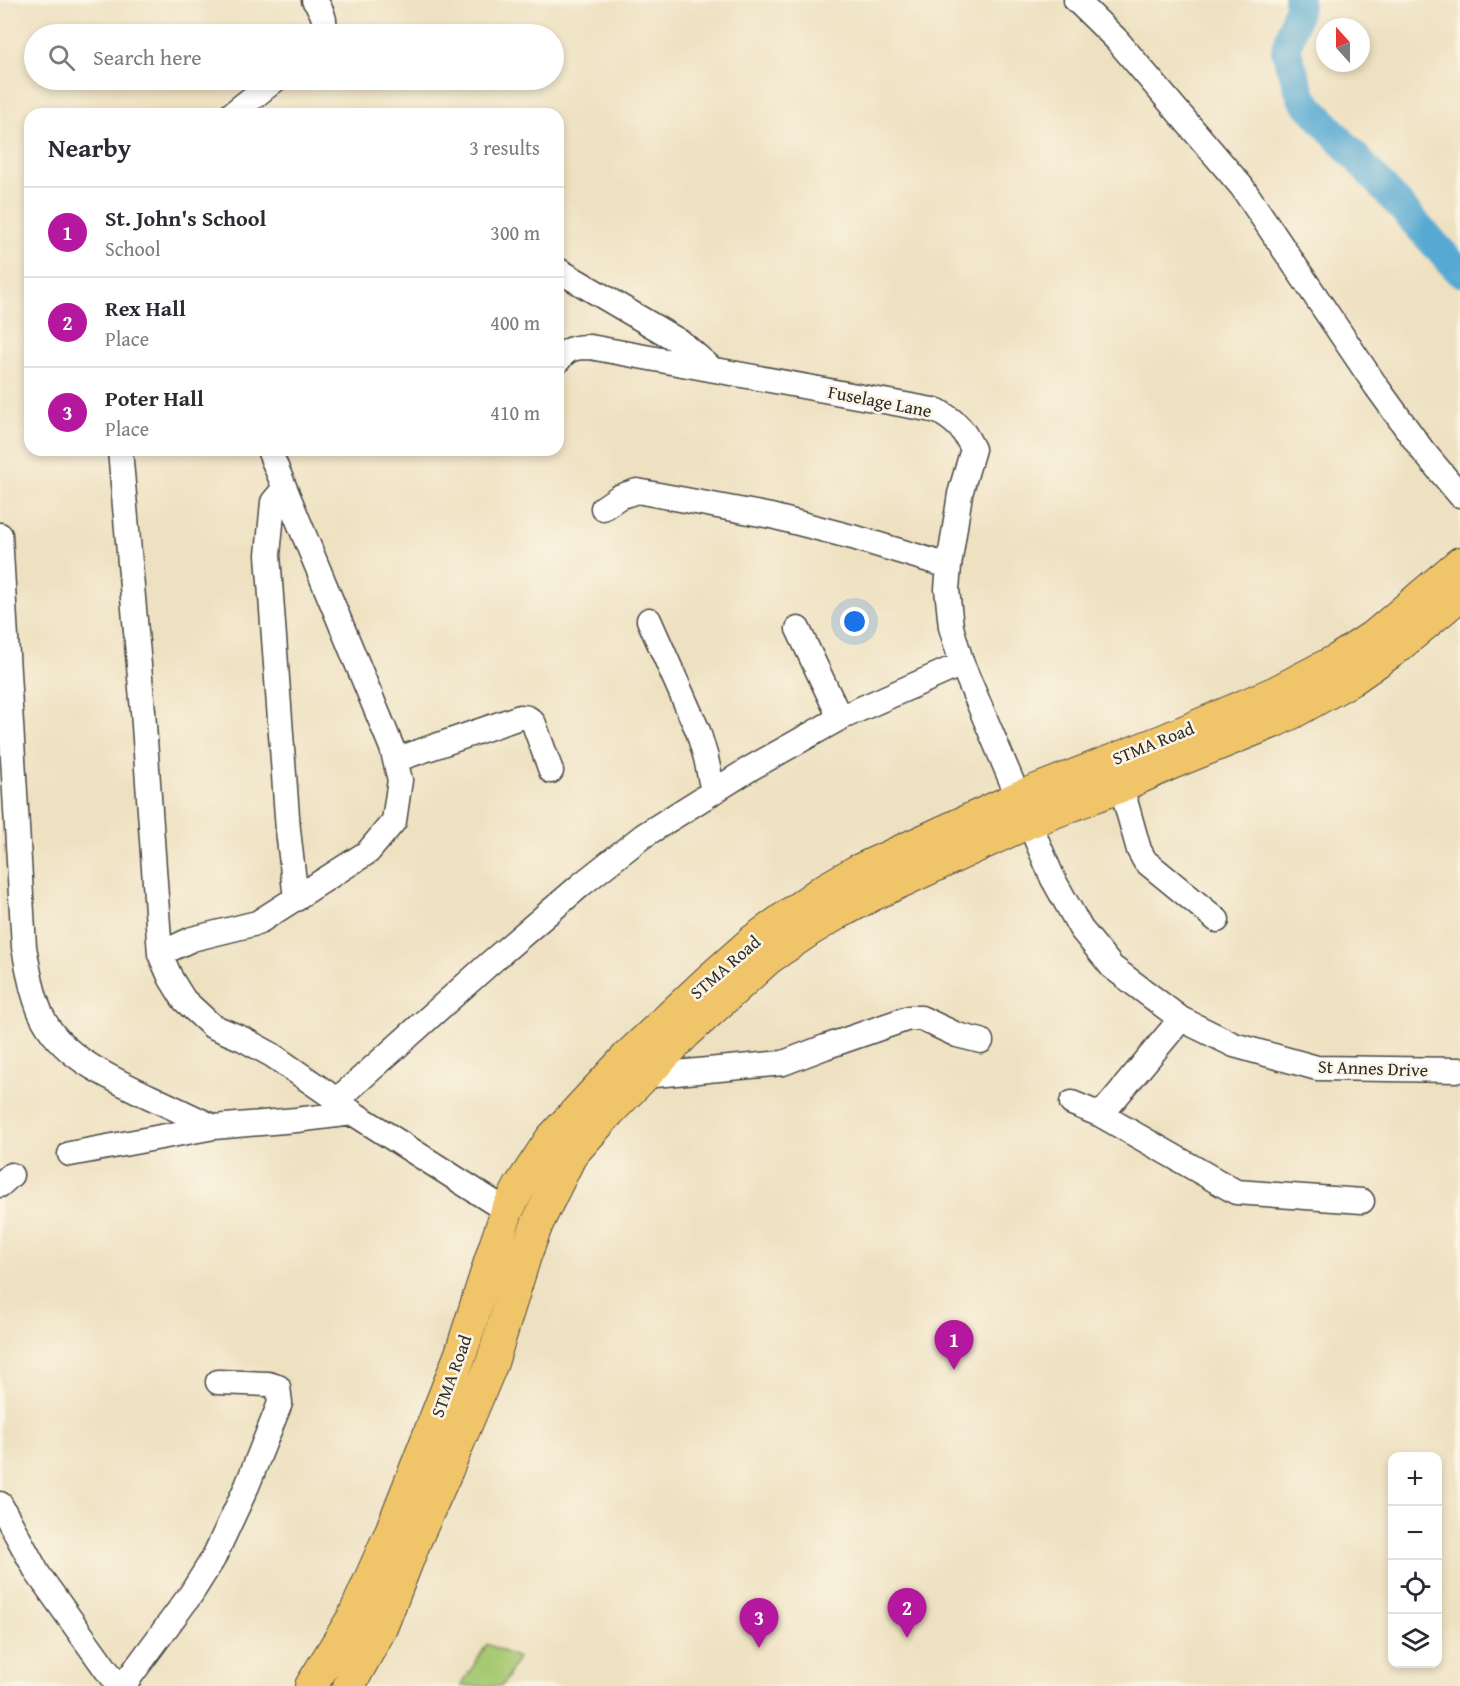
<!DOCTYPE html>
<meta charset="utf-8">
<style>
body{margin:0;font-family:"Gentium Book Plus",serif;background:#f2f2f3;color:#2b2b33}
.controls{position:absolute;right:18px;bottom:18px;display:grid;overflow:hidden;border-radius:12px;box-shadow:0 3px 9px #0003}
.controls button{width:54px;height:54px;display:grid;place-items:center;padding:0;border:0;border-bottom:2px solid #e1e1e2;background:#fff;color:#2b2b33;font:30px sans-serif}
.compass{position:absolute;left:1316px;top:18px;width:54px;height:54px;border-radius:50%;background:#fff;box-shadow:0 3px 9px #0003;rotate:339deg}
.you{position:absolute;left:855px;top:622px;width:21px;height:21px;margin:-15px;border:4px solid #fff;border-radius:50%;background:#1a73e8;box-shadow:0 0 0 9px #1a73e833}
.badge{display:grid;place-items:center;width:39px;height:39px;border-radius:50%;background:#b5179e;color:#fff;font-size:20px;font-weight:700}
.pin{position:absolute;translate:-50% -50px;filter:drop-shadow(0 2px 3px #0008)}
.pin::after{content:'';position:absolute;top:32px;width:21px;height:18px;background:inherit;clip-path:polygon(0 0,100% 0,50% 100%)}
.list{margin:0;padding:0;list-style:none}
h2{display:flex;justify-content:space-between;align-items:center;height:78px;margin:0;padding:0 24px;font-size:26px}
h2 small{font-size:20px;font-weight:400;color:#7c7c81}
.list li{display:grid;grid-template-columns:39px 1fr auto;gap:18px;align-items:center;box-sizing:border-box;height:90px;padding:0 24px;border-top:2px solid #e1e1e2}
.list b{display:block;font-size:22px;white-space:nowrap}
.list p{margin:0;font-size:20px;white-space:nowrap;color:#7c7c81}
.list em{font-size:20px;font-style:normal;color:#7c7c81}
.icon{flex:none;width:33px;height:33px;fill:none;stroke:currentColor;stroke-width:2;stroke-linecap:round;stroke-linejoin:round}
.map{position:relative;flex:none;width:1460px;height:1686px;overflow:hidden}
.search{position:absolute;background:#fff;box-shadow:0 3px 9px #0003;left:24px;top:24px;width:540px;height:66px;display:flex;align-items:center;gap:15px;box-sizing:border-box;padding:0 21px;border-radius:33px;color:#7c7c81;font-size:22px}
.panel{position:absolute;background:#fff;box-shadow:0 3px 9px #0003;left:24px;top:108px;width:540px;height:348px;border-radius:18px}
.map>svg:first-child{display:block}
</style>
<div class="map">
<svg width="1460" height="1686" viewBox="0 0 1460 1686">
<rect width="100%" height="100%" fill="#fcf5e5"/>
<filter id="ink" filterUnits="userSpaceOnUse"><feTurbulence type="fractalNoise" baseFrequency=".0167" numOctaves="2"/><feDisplacementMap in="SourceGraphic" scale="12" xChannelSelector="R" yChannelSelector="G"/><feConvolveMatrix kernelMatrix="1 2 1 2 8 2 1 2 1" color-interpolation-filters="sRGB"/></filter>
<filter id="wash" filterUnits="userSpaceOnUse"><feTurbulence type="fractalNoise" baseFrequency=".008" numOctaves="4" result="noise"/><feDisplacementMap in="SourceGraphic" scale="24" xChannelSelector="R" yChannelSelector="G"/><feGaussianBlur stdDeviation="1.35" result="paint"/><feColorMatrix in="noise" values="0 0 0 0 0 0 0 0 0 0 0 0 0 0 0 0 0 1.4 0 .05"/><feComposite in="paint" operator="in"/></filter>
<g filter="url(#wash)">
<rect width="100%" height="100%" fill="#eee1c1"/>
<!-- pitch -->
<path fill="#a5c871" stroke="#687a4e" stroke-width="1.5" d="M 487,1644 L 518,1658 L 502,1686 L 461,1686 Z"/>
<g fill="none" stroke-linecap="round" stroke-linejoin="round">
<!-- river -->
<path stroke="#57a9d2" stroke-width="30" d="M 1298,0 L 1299,6 L 1286,50 L 1302,98 L 1460,272"/>
</g>
</g>
<g filter="url(#ink)">
<g fill="none" stroke-linecap="round" stroke-linejoin="round">
<!-- minor casing -->
<g stroke="#484642" stroke-width="27">
<path id="minor" d="M 314,0 C 322,10 327,22 323,34
M 1076,0 L 1116,39 L 1242,187 L 1376,386 L 1423,451 L 1460,495
M 232,114 L 275,80
M 558,270 L 682,343 L 712,369
M 558,361 C 567,348 575,347 590,347 L 938,411 C 958,423 963,429 973,449 L 960,494 L 949,566 L 947,589 L 951,627 L 962,664 L 1053,879 L 1081,929 L 1112,967 L 1181,1019 L 1234,1045 L 1317,1068 L 1460,1070
M 120,450 L 143,711 L 160,954 L 171,979 L 184,1000 L 212,1026 L 243,1039 L 272,1055 L 337,1100 L 353,1113 L 507,1211
M 284,489 L 273,502 L 268,555 L 288,830 L 296,899
M 603,508 L 619,497 L 637,491 L 771,516 L 856,538 L 949,566
M 0,535 L 24,947 C 28,969 32,993 41,1014 C 60,1056 108,1077 148,1096 C 170,1106 192,1117 214,1127
M 649,620 L 698,731 L 706,758 L 713,792
M 798,629 L 840,718
M 395,760 L 520,717 C 527,717 530,718 534,724 L 551,771
M 1121,786 L 1139,850 L 1145,861 L 1217,920
M 160,954 L 192,939 L 257,923 L 368,852 L 394,821 L 400,780 L 392,748 L 269,450
M 644,1076 L 783,1063 L 825,1047 L 909,1018 L 921,1018 L 957,1035 L 981,1041
M 337,1100 L 490,963 L 582,884 L 643,836 L 751,768 L 840,718 L 962,664
M 1072,1103 L 1101,1115 L 1181,1019
M 1101,1115 L 1236,1192 L 1362,1201
M 70,1154 L 214,1127 L 296,1120 L 353,1113
M 0,1185 L 11,1175
M 0,1504 L 38,1574 L 118,1686
M 123,1686 L 191,1594 L 213,1559 L 247,1486 L 280,1403 L 278,1387 L 268,1384 L 218,1382"/>
</g>
<!-- major casing -->
<g stroke="#484642" stroke-width="34">
<path id="major" d="M 311,1686 L 353,1618 L 390,1534 L 461,1353 L 495,1246 L 507,1211 L 520,1186 L 551,1139 L 626,1058 L 710,979 L 754,940 L 822,891 L 857,871 L 1019,797 L 1162,741 L 1276,692 L 1337,660 L 1378,633 L 1460,563
M 349,1686 L 381,1628 L 415,1541 L 447,1470 L 492,1363 L 525,1256 L 537,1224 L 571,1155 L 610,1111 L 685,1034 L 769,958 L 810,930 L 837,914 L 870,896 L 1029,822 L 1121,786 L 1172,763 L 1273,722 L 1292,713 L 1351,680 L 1394,650 L 1460,595"/>
</g>
<!-- minor -->
<use href="#minor" stroke="#fff" stroke-width="24"/>
<!-- major -->
<use href="#major" stroke="#f0c469" stroke-width="32"/>
</g>
</g>
<g text-anchor="middle" dominant-baseline="central" stroke-width="5" stroke-linejoin="round" paint-order="stroke">
<!-- street labels -->
<g font-size="18" fill="#2b2b2b" stroke="#fcf5e5">
<text transform="translate(880 401) rotate(11)">Fuselage Lane</text>
<text transform="translate(1153 743) rotate(-22)">STMA Road</text>
<text transform="translate(725 967) rotate(-41)">STMA Road</text>
<text transform="translate(1373 1068) rotate(2)">St Annes Drive</text>
<text transform="translate(451 1376) rotate(-70)">STMA Road</text>
</g>
</g>
</svg>
<div class="controls">
<button>+</button>
<button>−</button>
<button><svg class="icon" aria-label="locate" viewBox="0 0 24 24"><circle cx="12" cy="12" r="6"/><path d="M12 2v4M12 18v4M2 12h4M18 12h4"/></svg></button>
<button><svg class="icon" aria-label="layers" viewBox="0 0 24 24"><path d="M12 4l9 5-9 5-9-5zM3 14l9 5 9-5"/></svg></button>
</div>
<svg class="compass" viewBox="-18 -18 36 36"><path d="M0-13l5 13h-10z" fill="#e53935"/><path d="M0 13l5-13h-10z" fill="#7c7c81"/></svg>
<div class="you"></div>
<div class="pin badge" style="left:954px;top:1370px">1</div>
<div class="pin badge" style="left:907px;top:1638px">2</div>
<div class="pin badge" style="left:759px;top:1648px">3</div>
<div class="search"><svg class="icon" aria-label="search" viewBox="0 0 24 24"><circle cx="10" cy="10" r="6"/><path d="M15 15l6 6"/></svg>Search here</div>
<section class="panel">
<h2>Nearby<small>3 results</small></h2>
<ul class="list">
<li><span class="badge">1</span><div><b>St. John's School</b><p>School</p></div><em>300 m</em></li>
<li><span class="badge">2</span><div><b>Rex Hall</b><p>Place</p></div><em>400 m</em></li>
<li><span class="badge">3</span><div><b>Poter Hall</b><p>Place</p></div><em>410 m</em></li>
</ul>
</section>
</div>
